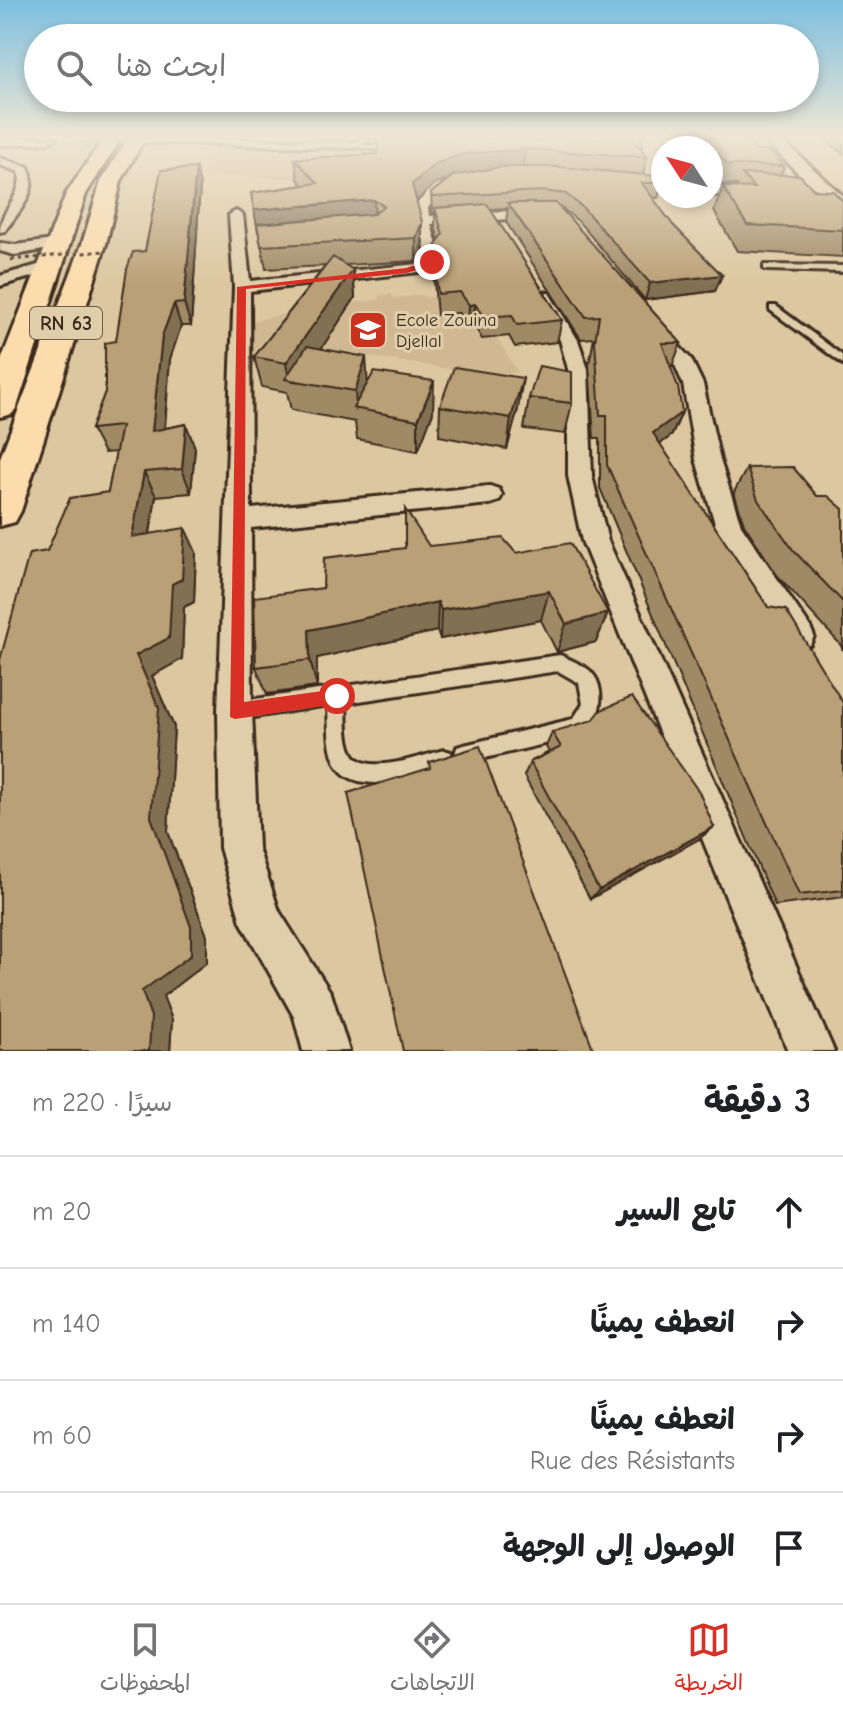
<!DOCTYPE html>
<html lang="ar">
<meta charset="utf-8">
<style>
body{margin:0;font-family:"Comic Neue","Playpen Sans Arabic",sans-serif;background:#f2f2f2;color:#202124;direction:rtl}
.compass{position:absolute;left:651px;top:136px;width:72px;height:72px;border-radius:50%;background:#fff;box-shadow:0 4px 12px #0003;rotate:306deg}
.stop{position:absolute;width:24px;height:24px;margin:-18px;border:6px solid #d93025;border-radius:50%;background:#fff}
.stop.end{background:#d93025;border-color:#fff;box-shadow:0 2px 8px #0008}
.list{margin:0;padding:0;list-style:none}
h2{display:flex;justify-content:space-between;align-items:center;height:104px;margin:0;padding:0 32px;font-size:34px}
h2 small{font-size:26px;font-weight:400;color:#757577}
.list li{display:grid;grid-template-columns:52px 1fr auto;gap:24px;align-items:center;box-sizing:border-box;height:112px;padding:0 32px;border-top:2px solid #e0e0e0}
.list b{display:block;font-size:30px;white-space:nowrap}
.list p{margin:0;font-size:26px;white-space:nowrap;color:#757577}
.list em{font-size:26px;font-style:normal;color:#757577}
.icon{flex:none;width:44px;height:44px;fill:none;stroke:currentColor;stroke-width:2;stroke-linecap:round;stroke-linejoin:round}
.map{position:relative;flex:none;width:843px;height:1051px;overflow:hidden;direction:ltr}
.search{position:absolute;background:#fff;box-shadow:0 4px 12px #0003;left:24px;right:24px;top:24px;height:88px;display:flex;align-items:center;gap:20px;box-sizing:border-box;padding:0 28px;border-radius:44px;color:#757577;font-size:30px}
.sheet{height:552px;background:#fff}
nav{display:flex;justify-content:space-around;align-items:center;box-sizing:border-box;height:112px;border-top:2px solid #e0e0e0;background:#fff;font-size:22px;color:#757577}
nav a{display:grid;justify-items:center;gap:4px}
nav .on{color:#d93025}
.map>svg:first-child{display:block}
</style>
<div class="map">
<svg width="843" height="1051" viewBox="0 0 843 1051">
<rect width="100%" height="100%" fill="#dcc7a0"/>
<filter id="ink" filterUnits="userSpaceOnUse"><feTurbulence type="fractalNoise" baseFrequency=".0125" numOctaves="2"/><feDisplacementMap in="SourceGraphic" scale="16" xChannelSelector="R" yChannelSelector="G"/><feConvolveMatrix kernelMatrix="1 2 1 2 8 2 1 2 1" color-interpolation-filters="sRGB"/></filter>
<g filter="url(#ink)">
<!-- built -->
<path fill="#cfb892" d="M 220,144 L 372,150 L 367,155 L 545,157 L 298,179 L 202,175 L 209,166 L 197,165 Z
M 391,294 L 394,298 L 422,295 L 425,298 L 458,294 L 496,337 L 518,372 L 490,375 L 279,343 L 281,347 L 246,351 L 244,323 L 351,299 L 354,302 L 379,300 L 379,296 Z"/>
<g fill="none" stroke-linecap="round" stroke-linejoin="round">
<!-- stream -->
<path fill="#638d8b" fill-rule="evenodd" d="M 84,141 L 91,145 L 88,150 L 84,149 L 87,145 L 83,143 L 36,143 Z"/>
<!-- lane casing -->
<g stroke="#3b2a1e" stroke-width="6">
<path id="lane" d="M 634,138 L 640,138 L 641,146 L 618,151 L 618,149 L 636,144 Z
M 354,144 L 396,148 L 399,150 L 396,152 L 356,147 Z
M 764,265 L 843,266 L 843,272 L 767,270 L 764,269 Z
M 770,306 L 776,306 L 843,356 L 843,364 L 770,310 Z
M 560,655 C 569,659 581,664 589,670 C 609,687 601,727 578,736 L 464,763 L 457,761 L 455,754 L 457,747 L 464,745 L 573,719 L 583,704 L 579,683 L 558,671 L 346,703 C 347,718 345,740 353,754 C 366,777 424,755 444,750 L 451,752 L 453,759 L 451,766 C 425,776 365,795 342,772 C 327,756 329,726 328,705 L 235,720 L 229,717 L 226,711 L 229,705 L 235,702 Z"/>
</g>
<!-- street casing -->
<g stroke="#3b2a1e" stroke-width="6">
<path id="street" d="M 205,138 L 354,142 L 371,138 L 356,148 L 135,142 L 130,139 Z
M 0,158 L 28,167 C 40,192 18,212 5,231 L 0,232 C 0,209 24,196 19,172 L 0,165 Z
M 464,176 L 470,180 L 468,183 L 443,190 L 428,208 L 429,216 L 541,209 L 548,213 L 541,217 L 431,224 L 440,255 L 428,271 L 250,291 L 251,509 L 490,486 L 499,489 L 502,495 L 499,501 L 490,504 L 251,528 L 252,711 L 258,848 L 279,911 L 331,993 L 349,1051 L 303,1051 L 294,1017 L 241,922 L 220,848 L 218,711 L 234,287 L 229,215 L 236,211 L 243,215 L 250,281 L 418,264 C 435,250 416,225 414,207 L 435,184 Z
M 711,187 L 755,187 L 761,191 L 755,195 L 711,195 Z
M 61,239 L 66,240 L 66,246 L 15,255 L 0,251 L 0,243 L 15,245 Z
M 52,261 L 58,263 L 58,269 L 0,286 L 0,276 Z
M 543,292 L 549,293 L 578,340 L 588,369 L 592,476 L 608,541 L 834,1051 L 788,1051 L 582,541 L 568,476 L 568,369 L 560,340 L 535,297 Z
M 654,325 L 660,326 L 691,359 L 703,384 L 720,460 L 741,525 L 810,627 L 814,636 L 810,645 L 799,649 L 788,645 L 716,527 L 696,460 L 683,384 L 675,365 L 645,330 Z"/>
</g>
<!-- secondary casing -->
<g stroke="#3b2a1e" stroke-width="6">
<path id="secondary" d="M 763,138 L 780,138 L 843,196 L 843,213 L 836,211 Z"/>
</g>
<!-- primary casing -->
<g stroke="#3b2a1e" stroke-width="6">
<path id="primary" d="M 109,138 L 118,143 L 86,194 L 17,407 L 12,414 L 0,417 L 0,363 L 66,194 L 103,139 Z
M 128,138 L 145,138 L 121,181 L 106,244 L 21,511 L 15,522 L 0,526 L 0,458 L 82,244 L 101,181 Z"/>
</g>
<!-- highway casing -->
<g stroke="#3b2a1e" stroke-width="6">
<path id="highway" d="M 0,138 L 57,138 L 48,143 L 0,145 Z
M 90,138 L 114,138 L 118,142 L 109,147 Z"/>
</g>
<!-- lane -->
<use href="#lane" fill="#e0ceab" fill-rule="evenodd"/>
<!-- street -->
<use href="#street" fill="#e0ceab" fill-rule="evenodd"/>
<!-- secondary -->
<use href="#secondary" fill="#e0ceab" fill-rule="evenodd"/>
<!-- primary -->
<use href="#primary" fill="#fcdcac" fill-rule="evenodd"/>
<!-- highway -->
<use href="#highway" fill="#fcdcac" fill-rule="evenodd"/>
<!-- path-bridge -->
<path stroke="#3b2a1e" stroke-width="3" stroke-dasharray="4 4" stroke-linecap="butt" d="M 11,260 L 104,251"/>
</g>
<!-- wall -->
<path fill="#a08a66" stroke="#3b2a1e" stroke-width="2" d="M 373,138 L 632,138 L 647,157 L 643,175 L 662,183 L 658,198 L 652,198 L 673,225 L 722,275 L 715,291 L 645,300 L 579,222 L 563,209 L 561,209 L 681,343 L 672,366 L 670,366 L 682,412 L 672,435 L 660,444 L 768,607 L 843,703 L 843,897 L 775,906 L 600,488 L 600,438 L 594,438 L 589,364 L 594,338 L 581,339 L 506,222 L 508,208 L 490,209 L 562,320 L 557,342 L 515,347 L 509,336 L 482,339 L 474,325 L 468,326 L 459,313 L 437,315 L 433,270 L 433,250 L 439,241 L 435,227 L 435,212 L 432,212 L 431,193 L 448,179 L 435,184 L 416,201 L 422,245 L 416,261 L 345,265 L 353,270 L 355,298 L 321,349 L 368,383 L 433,412 L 418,451 L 357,439 L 355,422 L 291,410 L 287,392 L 262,387 L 254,357 L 325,266 L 266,269 L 251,193 L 303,185 L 298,179 L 295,159 L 378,154 L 378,143 Z
M 666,138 L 748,138 L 756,151 L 784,166 L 781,175 L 843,201 L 843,257 L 737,251 L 714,211 L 723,187 L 737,187 L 738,185 L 722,184 L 711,171 L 711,148 L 676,148 Z
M 823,138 L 843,138 L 843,154 Z
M 196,168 L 200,186 L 191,326 L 181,326 L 170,359 L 165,428 L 186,424 L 195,448 L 191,493 L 156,496 L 150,534 L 196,552 L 194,602 L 184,607 L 182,659 L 152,676 L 174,727 L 168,832 L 207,936 L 207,962 L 163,996 L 172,1020 L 170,1051 L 0,1051 L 47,551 L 108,492 L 116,452 L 104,453 L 91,429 L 105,392 L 116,341 Z
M 529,398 L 572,403 L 565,434 L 524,429 Z
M 440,406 L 518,409 L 507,449 L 439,436 Z
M 747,468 L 817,496 L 843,509 L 843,650 L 840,644 L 777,575 L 744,524 L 734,492 Z
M 429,546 L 516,553 L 608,613 L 596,642 L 557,652 L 541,620 L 440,639 L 437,631 L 317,658 L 317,687 L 267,694 L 256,667 L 323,588 Z
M 552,732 L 714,827 L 699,839 L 590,899 L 524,776 L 530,762 L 549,752 L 546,747 Z"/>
<!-- shaded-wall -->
<path fill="#827053" stroke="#3b2a1e" stroke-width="2" d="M 525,149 L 523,169 L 462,174 L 435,184 L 412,205 L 412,184 L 435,164 L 463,154 Z
M 196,168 L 200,186 L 191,326 L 184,303 Z
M 374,200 L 375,222 L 258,232 L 254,210 Z
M 422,222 L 422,245 L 416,261 L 416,238 Z
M 353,270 L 355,298 L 299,382 L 289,380 L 286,363 Z
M 722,275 L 715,291 L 645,300 L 650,283 Z
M 174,304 L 181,326 L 170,359 L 162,455 L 152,431 L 162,336 Z
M 475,304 L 474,325 L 468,326 L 469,305 Z
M 366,357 L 368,388 L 356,409 L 355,391 Z
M 523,378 L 518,409 L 507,449 L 511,418 Z
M 434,381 L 433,412 L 418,451 L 418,420 Z
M 682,412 L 672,435 L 644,456 L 653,433 Z
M 186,424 L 195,448 L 191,493 L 182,469 Z
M 144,472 L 156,496 L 145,561 L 132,537 Z
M 185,528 L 196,552 L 194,602 L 184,607 L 182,659 L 152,676 L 174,727 L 168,832 L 207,936 L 207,962 L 163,996 L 172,1020 L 170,1051 L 149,1051 L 142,991 L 151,817 L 136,655 Z
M 549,591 L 541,620 L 440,639 L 441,610 Z
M 438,602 L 437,631 L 317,658 L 317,687 L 310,660 L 309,630 Z
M 608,613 L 596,642 L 557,652 L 566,624 Z
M 714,827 L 699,839 L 590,899 L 599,890 Z"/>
<!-- building -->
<path fill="#baa077" stroke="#3b2a1e" stroke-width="2" d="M 377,138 L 456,138 L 540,141 L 578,138 L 632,138 L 647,157 L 525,149 L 463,154 L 435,164 L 412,184 L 422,222 L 416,238 L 261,246 L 257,224 L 374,214 L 384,206 L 374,200 L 254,210 L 251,193 L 318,183 L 295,159 L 378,154 Z
M 470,138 L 544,138 L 504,139 Z
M 689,138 L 748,138 L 756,151 L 770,151 L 784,166 L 728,165 L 707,141 L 692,140 Z
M 500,167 L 558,167 L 656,176 L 662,183 L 642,183 L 673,225 L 722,275 L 650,283 L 582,207 L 566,194 L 542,191 L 432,197 L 431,193 L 453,176 Z
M 196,168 L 184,303 L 174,304 L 162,336 L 152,431 L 186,424 L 182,469 L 144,472 L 132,537 L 185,528 L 182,579 L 172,584 L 169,638 L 136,655 L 159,708 L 151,817 L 191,927 L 191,955 L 142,991 L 151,1017 L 149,1051 L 0,1051 L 0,660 L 29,554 L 47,551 L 70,498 L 108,492 L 121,426 L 91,429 L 105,392 L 105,343 L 116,341 L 127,269 L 133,252 L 145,251 L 161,170 Z
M 742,174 L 800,175 L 814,190 L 833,191 L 843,201 L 843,230 L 747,225 L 723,187 L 754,188 Z
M 508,203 L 556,203 L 681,343 L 662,343 L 678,387 L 682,412 L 653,433 L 768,607 L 786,610 L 843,703 L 843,890 L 799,895 L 607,465 L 607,415 L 600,415 L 595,341 L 599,316 L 586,317 Z
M 487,204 L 562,320 L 517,325 L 512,315 L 484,317 L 475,304 L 469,305 L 460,292 L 438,294 L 433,250 L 443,234 L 435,208 Z
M 333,257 L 353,270 L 286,363 L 254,357 Z
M 307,346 L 366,357 L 355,391 L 285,379 Z
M 539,366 L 572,372 L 572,403 L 529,398 Z
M 454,367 L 523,378 L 511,418 L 440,406 Z
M 374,372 L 434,381 L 418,420 L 353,408 Z
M 793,467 L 817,496 L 828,496 L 843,509 L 843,602 L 794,551 L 758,500 L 747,468 Z
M 405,509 L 429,546 L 503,538 L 516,553 L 570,543 L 608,613 L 566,624 L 549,591 L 441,610 L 438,602 L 309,630 L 310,660 L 256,667 L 254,597 L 323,588 L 324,558 L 405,548 Z
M 632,697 L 699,792 L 714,827 L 599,890 L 530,762 L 561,747 L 552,732 L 593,720 L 601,710 Z
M 480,746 L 594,1051 L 403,1051 L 348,793 L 430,768 L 429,762 Z"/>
</g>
<!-- sky -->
<linearGradient id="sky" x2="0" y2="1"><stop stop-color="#7dbfe0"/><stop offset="0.48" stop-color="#efe6d4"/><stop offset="1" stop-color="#efe6d4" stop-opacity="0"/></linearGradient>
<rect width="843" height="285" fill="url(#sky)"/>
<!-- route -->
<path fill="#d93025" d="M 432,260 L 435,264 L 407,273 L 246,289 L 244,702 L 337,689 L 345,696 L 337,704 L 235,719 L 230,717 L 237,287 L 406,268 Z"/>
<!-- icons -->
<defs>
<g id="school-square" transform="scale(2)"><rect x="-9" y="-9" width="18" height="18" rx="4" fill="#c8321e" stroke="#e0ceab"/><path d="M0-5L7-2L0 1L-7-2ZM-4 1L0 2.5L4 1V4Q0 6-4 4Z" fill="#fff"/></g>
</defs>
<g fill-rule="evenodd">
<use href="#school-square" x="368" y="330"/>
</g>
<g text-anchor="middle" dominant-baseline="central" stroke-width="6" stroke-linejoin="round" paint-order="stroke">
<!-- far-poi labels -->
<g font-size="18" fill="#3b2a1e" stroke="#e0ceab" text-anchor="start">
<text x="396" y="320">Ecole Zouina<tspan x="396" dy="21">Djellal</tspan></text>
</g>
<!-- shield labels -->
<rect fill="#e0ceab" stroke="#6c5b48" stroke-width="2" x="30" y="307" width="72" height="32" rx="6"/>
<g font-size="20" font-weight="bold" fill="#3b2a1e">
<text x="66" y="323">RN 63</text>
</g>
</g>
</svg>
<svg class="compass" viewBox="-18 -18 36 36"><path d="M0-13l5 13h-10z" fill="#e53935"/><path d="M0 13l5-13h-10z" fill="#757577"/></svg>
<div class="stop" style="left:337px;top:696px"></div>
<div class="stop end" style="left:432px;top:262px"></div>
<div class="search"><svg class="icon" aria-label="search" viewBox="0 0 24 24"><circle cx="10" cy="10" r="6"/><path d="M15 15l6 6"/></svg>ابحث هنا</div>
</div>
<section class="sheet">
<h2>3 دقيقة<small>سيرًا · 220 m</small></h2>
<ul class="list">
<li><svg class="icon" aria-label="ahead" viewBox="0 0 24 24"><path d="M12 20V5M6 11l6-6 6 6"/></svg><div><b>تابع السير</b></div><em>20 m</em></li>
<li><svg class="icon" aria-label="right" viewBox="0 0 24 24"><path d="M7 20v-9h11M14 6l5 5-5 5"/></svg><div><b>انعطف يمينًا</b></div><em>140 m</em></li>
<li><svg class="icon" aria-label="right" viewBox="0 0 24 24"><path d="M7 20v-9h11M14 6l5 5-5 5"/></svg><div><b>انعطف يمينًا</b><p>Rue des Résistants</p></div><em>60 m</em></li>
<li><svg class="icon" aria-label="arrive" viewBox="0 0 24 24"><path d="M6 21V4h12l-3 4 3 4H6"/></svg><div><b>الوصول إلى الوجهة</b></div></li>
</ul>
</section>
<nav>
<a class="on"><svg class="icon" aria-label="map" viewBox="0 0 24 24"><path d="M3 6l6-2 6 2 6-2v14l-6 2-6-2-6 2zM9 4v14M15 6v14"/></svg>الخريطة</a>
<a><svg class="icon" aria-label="directions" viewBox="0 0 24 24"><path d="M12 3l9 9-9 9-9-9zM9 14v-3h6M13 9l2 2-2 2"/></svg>الاتجاهات</a>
<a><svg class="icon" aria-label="saved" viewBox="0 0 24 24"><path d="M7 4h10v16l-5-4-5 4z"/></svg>المحفوظات</a>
</nav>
